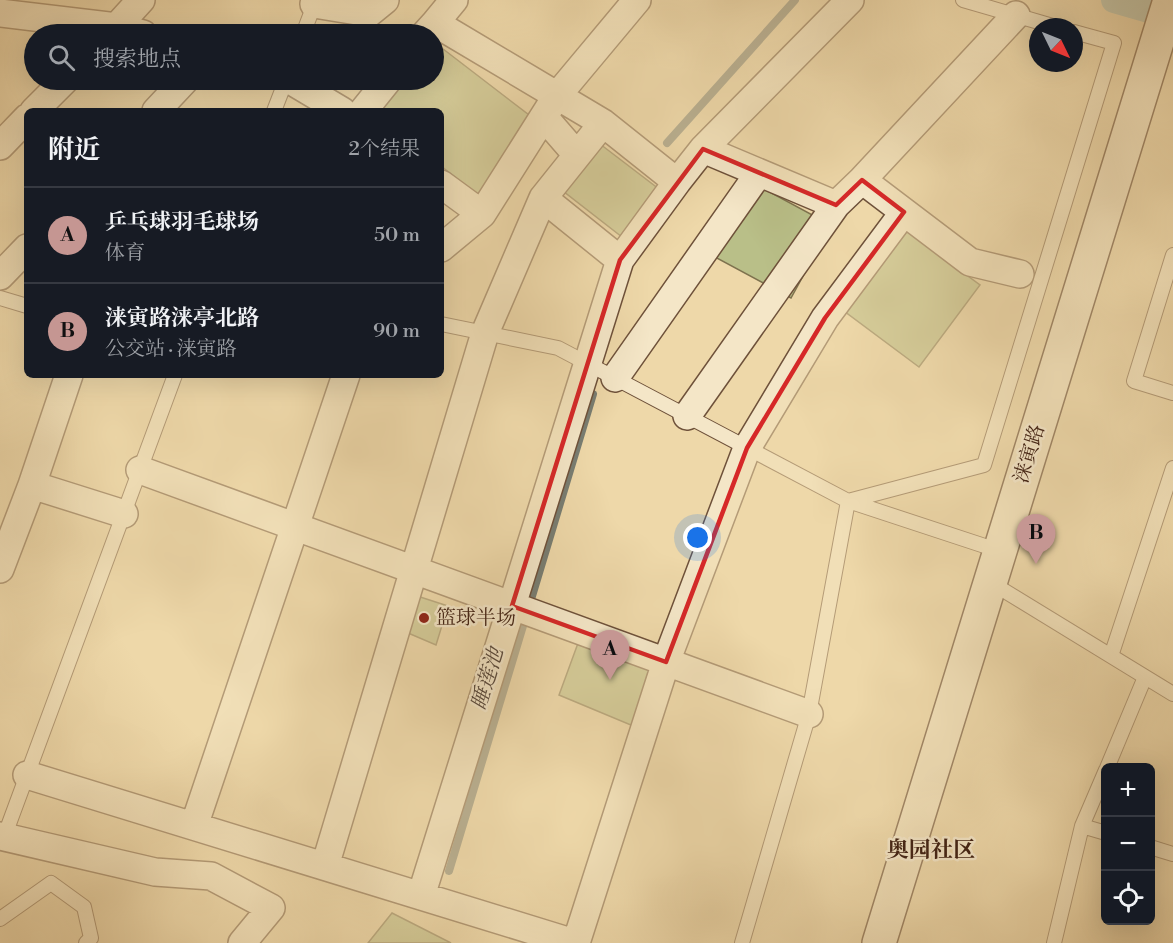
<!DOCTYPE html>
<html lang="zh">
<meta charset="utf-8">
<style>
body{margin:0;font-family:"Libre Bodoni","Noto Serif SC",serif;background:#242831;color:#f1f3f6}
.controls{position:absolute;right:18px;bottom:18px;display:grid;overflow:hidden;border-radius:9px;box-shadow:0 6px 24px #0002}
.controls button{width:54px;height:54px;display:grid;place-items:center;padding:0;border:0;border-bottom:2px solid #363941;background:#171b24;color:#f1f3f6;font:30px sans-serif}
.compass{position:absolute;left:1029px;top:18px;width:54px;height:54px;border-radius:50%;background:#171b24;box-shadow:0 6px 24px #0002;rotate:133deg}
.you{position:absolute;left:698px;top:538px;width:21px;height:21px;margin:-15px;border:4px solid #fff;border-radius:50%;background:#1a73e8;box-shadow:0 0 0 9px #1a73e833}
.badge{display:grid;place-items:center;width:39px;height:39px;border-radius:50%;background:#c59692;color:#111;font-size:20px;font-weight:700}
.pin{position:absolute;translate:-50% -50px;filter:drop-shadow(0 2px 3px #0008)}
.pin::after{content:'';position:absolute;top:32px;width:21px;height:18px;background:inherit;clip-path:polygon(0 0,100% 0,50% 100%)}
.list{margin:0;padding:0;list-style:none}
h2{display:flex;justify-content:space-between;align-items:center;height:78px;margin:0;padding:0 24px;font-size:26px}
h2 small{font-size:20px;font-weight:400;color:#9ea1a6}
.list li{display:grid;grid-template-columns:39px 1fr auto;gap:18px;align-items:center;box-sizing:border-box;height:96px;padding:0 24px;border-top:2px solid #363941}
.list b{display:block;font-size:22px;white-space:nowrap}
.list p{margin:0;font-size:20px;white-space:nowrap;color:#9ea1a6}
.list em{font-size:20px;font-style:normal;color:#9ea1a6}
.icon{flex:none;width:33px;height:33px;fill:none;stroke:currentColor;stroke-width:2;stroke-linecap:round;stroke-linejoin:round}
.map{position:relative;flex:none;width:1173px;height:943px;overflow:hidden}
.search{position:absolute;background:#171b24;box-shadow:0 6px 24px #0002;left:24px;top:24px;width:420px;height:66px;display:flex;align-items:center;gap:15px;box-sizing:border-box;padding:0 21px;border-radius:33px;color:#9ea1a6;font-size:22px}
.panel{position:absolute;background:#171b24;box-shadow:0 6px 24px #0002;left:24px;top:108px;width:420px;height:270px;border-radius:9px}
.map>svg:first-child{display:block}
</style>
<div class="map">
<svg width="1173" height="943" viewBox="0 0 1173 943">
<rect width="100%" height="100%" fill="#eed8a9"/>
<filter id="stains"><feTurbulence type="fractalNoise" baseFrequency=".00333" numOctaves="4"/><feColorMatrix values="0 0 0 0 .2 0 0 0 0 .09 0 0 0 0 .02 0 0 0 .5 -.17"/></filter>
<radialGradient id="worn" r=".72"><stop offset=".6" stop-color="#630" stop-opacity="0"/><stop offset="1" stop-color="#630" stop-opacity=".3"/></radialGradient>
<!-- green -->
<path fill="#b9bf88" stroke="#7e724e" stroke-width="1.5" d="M 434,42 L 546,128 L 488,203 L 441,166 L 441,111 L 376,111 L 400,80 L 434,80 Z
M 600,144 L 668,196 L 631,244 L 563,191 Z
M 753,183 L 831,225 L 791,298 L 713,256 Z
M 905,230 L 980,285 L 919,367 L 844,311 Z
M 411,594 L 448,606 L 436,645 L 401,630 Z
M 581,635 L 660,665 L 638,728 L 559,695 Z
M 392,913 L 451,943 L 368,943 Z"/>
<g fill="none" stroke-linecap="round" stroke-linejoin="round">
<!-- stream -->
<path stroke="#787d72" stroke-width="8" d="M 667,143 L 795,0
M 449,871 L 593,394"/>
<!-- canal -->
<path stroke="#9bb8b0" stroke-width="26" d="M 1114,0 L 1173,17"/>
<!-- lane casing -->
<g stroke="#6e513a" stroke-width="16">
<path id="lane" d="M 963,0 L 1056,27
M 303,34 L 316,0
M 274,111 L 286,80
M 1173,255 L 1134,381 L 1173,393
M 0,298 L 27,306
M 441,324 L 558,348 L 848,501 L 1000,551
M 990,582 L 1173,694
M 1111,656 L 1173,468
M 1107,768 L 1145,677
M 1082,826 L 1106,833
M 3,840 L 175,375
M 1150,847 L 1173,854
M 0,919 L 51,883 L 84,907 L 91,938 L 86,943
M 742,943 L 809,714 L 848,501 L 984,465 L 1114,43 L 1074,32
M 1054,943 L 1082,826 L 1106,770"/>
</g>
<!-- street casing -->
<g stroke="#6e513a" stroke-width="30">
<path id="street" d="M 314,4 L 369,13 L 385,0
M 0,13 L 117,27 L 143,34
M 435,23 L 454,0
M 110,34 L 141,0
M 425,34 L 435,23 L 603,123 L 677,182 L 703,149 L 836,205 L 862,180 L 970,262 L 1020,274
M 290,80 L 342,111
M 34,111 L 65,80
M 156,111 L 185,80
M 363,111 L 388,80
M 544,117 L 577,155
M 0,146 L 27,118
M 703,149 L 850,0
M 862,180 L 1016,15
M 441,184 L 482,214 L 441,248
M 543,198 L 603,123
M 482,214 L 556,97 L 637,0
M 620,260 L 677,182
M 0,276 L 27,248
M 69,375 L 32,485 L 124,514
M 615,378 L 759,173
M 687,416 L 836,205
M 140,470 L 809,714
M 0,569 L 32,485
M 27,775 L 574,943
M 194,826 L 346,375
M 0,836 L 155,872 L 211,876 L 271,908 L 242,943
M 325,866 L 485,333 L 543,198 L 620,260 L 421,896
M 576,943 L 666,662 L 747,448 L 825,318 L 904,212"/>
</g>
<!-- secondary casing -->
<g stroke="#432415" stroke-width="36">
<path id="secondary" d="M 879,943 L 1170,0"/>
</g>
<!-- lane -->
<use href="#lane" stroke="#f4e6c7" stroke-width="14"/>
<!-- street -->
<use href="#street" stroke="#f4e6c7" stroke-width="27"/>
<!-- secondary -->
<use href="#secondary" stroke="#f4e6c7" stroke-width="33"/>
</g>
<!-- marked area -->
<path d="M0 0H1173V943H0ZM 703,149 L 836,205 L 862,180 L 904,212 L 825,318 L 747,448 L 666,662 L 512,606 L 620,260 Z" fill="#eed8a9" fill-opacity=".55" fill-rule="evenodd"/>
<path fill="none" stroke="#d62828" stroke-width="4.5" stroke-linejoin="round" d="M 703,149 L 836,205 L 862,180 L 904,212 L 825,318 L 747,448 L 666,662 L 512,606 L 620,260 Z"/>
<!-- markers -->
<circle fill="#8f2418" stroke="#f4e6c7" stroke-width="2" cx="424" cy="618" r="6"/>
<g text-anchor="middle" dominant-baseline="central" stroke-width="5" stroke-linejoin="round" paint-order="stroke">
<!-- street labels -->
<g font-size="20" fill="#432415" stroke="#f4e6c7">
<text transform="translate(1030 454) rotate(-73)">涞寅路</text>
</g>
<!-- poi labels -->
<g font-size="20" fill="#432415" stroke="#f4e6c7" text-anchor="start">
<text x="436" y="618">篮球半场</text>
</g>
<!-- water labels -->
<g font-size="21" font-style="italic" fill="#59493c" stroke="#f4e6c7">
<text transform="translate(488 679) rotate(-73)">睡莲池</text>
</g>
<!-- quarter labels -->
<g font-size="22" font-weight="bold" fill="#432415" stroke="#f4e6c7">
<text x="931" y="850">奥园社区</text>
</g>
</g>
<rect width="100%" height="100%" filter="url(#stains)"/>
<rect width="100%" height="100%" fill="url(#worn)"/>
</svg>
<div class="controls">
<button>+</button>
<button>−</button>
<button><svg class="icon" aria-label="locate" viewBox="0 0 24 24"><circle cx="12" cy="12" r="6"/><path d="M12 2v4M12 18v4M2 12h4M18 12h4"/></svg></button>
</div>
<svg class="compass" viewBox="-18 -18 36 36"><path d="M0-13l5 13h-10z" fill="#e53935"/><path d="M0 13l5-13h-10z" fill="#9ea1a6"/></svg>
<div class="you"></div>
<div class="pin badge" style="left:610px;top:680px">A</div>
<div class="pin badge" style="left:1036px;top:564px">B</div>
<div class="search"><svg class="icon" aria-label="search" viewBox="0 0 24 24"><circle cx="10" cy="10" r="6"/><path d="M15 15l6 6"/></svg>搜索地点</div>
<section class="panel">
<h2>附近<small>2个结果</small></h2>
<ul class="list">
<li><span class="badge">A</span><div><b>乒乓球羽毛球场</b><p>体育</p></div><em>50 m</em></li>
<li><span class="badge">B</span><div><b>涞寅路涞亭北路</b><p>公交站 · 涞寅路</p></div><em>90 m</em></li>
</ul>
</section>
</div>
